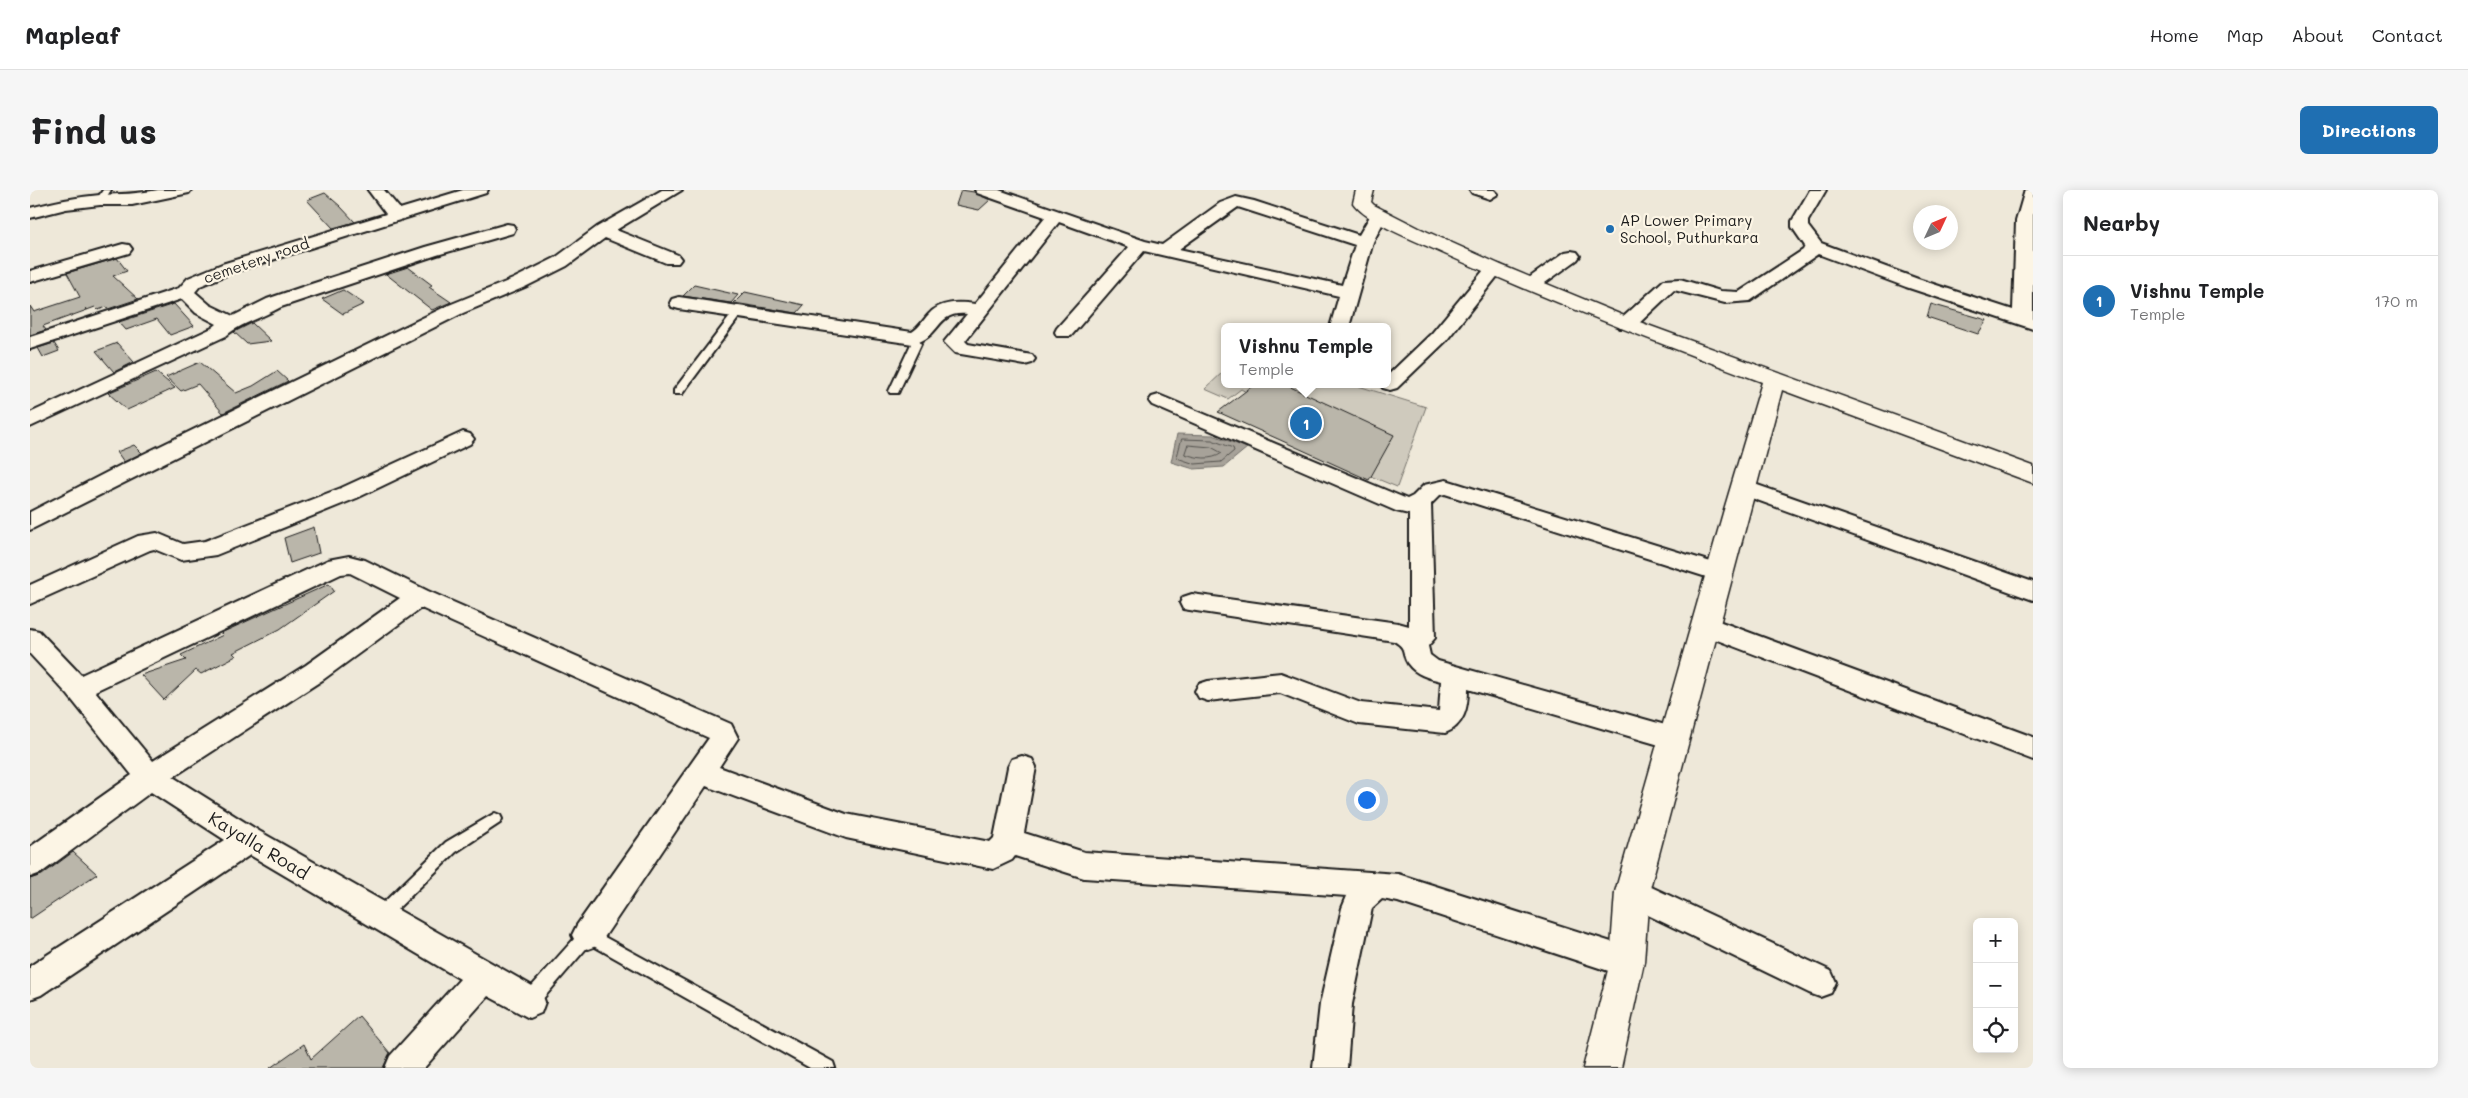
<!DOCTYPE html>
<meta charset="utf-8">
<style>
body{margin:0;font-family:Mali,sans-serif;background:#f6f6f6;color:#202124}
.controls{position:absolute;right:15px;bottom:15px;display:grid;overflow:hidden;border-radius:8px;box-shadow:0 2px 12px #0003}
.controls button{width:45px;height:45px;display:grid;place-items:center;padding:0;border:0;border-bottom:1px solid #e0e0e0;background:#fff;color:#202124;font:25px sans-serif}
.compass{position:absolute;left:1883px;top:15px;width:45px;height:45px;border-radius:50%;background:#fff;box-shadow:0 2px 12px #0003;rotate:46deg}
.you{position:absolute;left:1336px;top:609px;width:18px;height:18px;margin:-12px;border:4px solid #fff;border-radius:50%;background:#1a73e8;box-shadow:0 0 0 8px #1a73e833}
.badge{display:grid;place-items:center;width:32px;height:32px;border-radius:50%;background:#1f6fb2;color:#fff;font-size:16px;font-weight:700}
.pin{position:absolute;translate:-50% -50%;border:2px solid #fff;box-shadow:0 1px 5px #0006}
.popup{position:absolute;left:1191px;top:133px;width:170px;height:65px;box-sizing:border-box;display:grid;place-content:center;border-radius:8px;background:#fff;filter:drop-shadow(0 1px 4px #0005);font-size:16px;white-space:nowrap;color:#757577}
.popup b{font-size:19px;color:#202124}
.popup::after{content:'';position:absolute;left:50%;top:100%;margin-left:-10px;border:10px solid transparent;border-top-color:#fff}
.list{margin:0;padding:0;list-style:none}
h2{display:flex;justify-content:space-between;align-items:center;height:65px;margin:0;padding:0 20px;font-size:21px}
h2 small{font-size:16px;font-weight:400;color:#757577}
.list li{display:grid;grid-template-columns:32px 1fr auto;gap:15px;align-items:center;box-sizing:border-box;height:90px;padding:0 20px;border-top:1px solid #e0e0e0}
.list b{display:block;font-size:19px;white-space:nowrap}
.list p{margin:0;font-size:16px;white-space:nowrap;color:#757577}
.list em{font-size:16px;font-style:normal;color:#757577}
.icon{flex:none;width:28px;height:28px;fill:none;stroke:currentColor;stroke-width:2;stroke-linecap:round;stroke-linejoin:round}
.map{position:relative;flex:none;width:2003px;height:878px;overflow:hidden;border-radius:8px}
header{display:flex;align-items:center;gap:30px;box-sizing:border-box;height:70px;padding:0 25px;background:#fff;border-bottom:1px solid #e0e0e0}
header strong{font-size:24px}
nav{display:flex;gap:28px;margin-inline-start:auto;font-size:18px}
.intro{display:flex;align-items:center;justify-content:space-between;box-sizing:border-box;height:120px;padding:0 30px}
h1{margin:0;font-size:35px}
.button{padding:12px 22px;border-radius:8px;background:#1f6fb2;color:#fff;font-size:18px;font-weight:700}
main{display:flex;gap:30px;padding:0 30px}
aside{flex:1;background:#fff;border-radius:8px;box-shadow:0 2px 12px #0003}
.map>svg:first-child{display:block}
</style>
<header>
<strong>Mapleaf</strong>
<nav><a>Home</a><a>Map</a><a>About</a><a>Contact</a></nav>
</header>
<div class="intro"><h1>Find us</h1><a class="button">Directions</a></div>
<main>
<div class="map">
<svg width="2003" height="878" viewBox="0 0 2003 878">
<rect width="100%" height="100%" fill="#eee8d9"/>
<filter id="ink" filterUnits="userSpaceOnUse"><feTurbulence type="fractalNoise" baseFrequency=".02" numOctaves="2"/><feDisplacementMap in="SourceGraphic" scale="10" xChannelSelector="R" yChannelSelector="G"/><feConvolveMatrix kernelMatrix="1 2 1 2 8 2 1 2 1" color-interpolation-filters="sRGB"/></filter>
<g filter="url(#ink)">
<!-- green -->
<path fill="#cfcabd" stroke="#76736c" d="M 1195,180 L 1195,194 L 1322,194 L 1396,217 L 1367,297 L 1333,283 L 1236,214 L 1211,199 L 1198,209 L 1175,199 Z"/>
<!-- water -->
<path fill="#a7a299" stroke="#6f6c67" d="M 1147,244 L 1183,245 L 1217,258 L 1194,277 L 1164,279 L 1141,272 Z"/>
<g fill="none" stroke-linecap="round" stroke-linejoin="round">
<!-- shore -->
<path stroke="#54524e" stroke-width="1" d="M 1152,249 L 1182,250 L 1203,258 L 1204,261 L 1191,272 L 1165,274 L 1147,268 Z
M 1158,255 L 1181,257 L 1192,263 C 1181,271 1167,268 1155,264 Z"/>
</g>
<!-- building -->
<path fill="#bab6aa" stroke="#1c1c1c" d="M 931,0 L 944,2 L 960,10 L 949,20 L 926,15 Z
M 295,3 L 310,16 L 325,32 L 303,38 L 277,10 Z
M 87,68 L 97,81 L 83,86 L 108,109 L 78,119 L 77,117 L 68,120 L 65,117 L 57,120 L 56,118 L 57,120 L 13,136 L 16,140 L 0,145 L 0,116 L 4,122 L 50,107 L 37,83 Z
M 378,77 L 402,95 L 399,97 L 421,112 L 402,120 L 356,84 Z
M 664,95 L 708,105 L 701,113 L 653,106 Z
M 313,100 L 334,114 L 313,124 L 292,109 Z
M 715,102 L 774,115 L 767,123 L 704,113 Z
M 144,114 L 164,136 L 140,145 L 127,129 L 96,140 L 89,132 Z
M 1901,114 L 1957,130 L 1948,144 L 1897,127 Z
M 222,133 L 241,151 L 217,154 L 204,142 Z
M 24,153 L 29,161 L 13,167 L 8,158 Z
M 87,153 L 104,172 L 84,182 L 66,161 Z
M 170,172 L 206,203 L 223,196 L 247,181 L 258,191 L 193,223 L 168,194 L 151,201 L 136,187 Z
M 126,182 L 145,198 L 97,220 L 78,203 Z
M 1225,194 L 1254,194 L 1364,245 L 1339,290 L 1188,222 Z
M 104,255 L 112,263 L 94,272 L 87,262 Z
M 284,337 L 289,363 L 260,373 L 254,348 Z
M 299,394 L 304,401 L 250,439 L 203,463 L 206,466 L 171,484 L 166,480 L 134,510 L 111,485 L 156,470 L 151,465 L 193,445 L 191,443 Z
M 43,662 L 67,684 L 0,729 L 0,689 L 12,685 Z
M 329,826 L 360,863 L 353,878 L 240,878 L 274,854 L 281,869 Z"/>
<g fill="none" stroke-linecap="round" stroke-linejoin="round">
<!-- service casing -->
<g stroke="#1c1c1c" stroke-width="4">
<path id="service" d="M 73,0 L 81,0 L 73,12 L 67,12 L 66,10 Z
M 708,119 L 713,122 L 652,204 L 644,204 L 644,200 L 705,120 Z
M 883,145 L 886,146 L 891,154 L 869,201 L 868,203 L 860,203 L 859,201 L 881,154 L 878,148 Z
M 465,623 L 470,625 L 472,629 L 470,633 L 426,662 L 355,731 L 350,733 L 345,731 L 342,726 L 345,721 L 416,652 Z
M 558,738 L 803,872 L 805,878 L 780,878 L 560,754 L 505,818 L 499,820 L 493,818 L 491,812 L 493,806 L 552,740 Z"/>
</g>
<!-- minor casing -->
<g stroke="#1c1c1c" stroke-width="4">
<path id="minor" d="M 128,0 L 161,0 L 159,3 L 102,15 L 70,15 L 36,19 L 0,28 L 0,18 C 23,12 46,7 70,5 C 90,4 108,4 128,0 Z
M 338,0 L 354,0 L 370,19 L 433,0 L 458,0 L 456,3 L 204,82 L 170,96 L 165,102 L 180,115 L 203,126 L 237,109 L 269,98 L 395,57 L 477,34 L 483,35 L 485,39 L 483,43 L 407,65 L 251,117 C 234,127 209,134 196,146 L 0,237 L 0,223 L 182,138 L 187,134 L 166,123 L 152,109 L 0,159 L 0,147 L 149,98 L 158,88 L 192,74 L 356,24 Z
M 632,0 L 652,0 L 586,40 L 648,65 L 651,69 L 648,73 L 636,73 L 575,48 L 537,76 L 495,97 L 433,123 L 0,340 L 0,322 L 91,275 L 419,115 L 483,89 L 525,68 L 567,37 Z
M 945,0 L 969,0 L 1115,51 L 1132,55 L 1190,13 L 1206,7 L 1224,11 L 1329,45 L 1343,21 L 1355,21 L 1357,25 L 1343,52 L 1319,137 L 1300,137 L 1309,106 L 1114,61 L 1041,146 L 1027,146 L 1025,142 L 1027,138 L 1099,57 L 1029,32 L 935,151 L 938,154 L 1002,165 L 1005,169 L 1002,173 L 995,175 L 925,163 L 914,152 L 937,124 C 905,121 913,146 883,154 L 649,119 L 642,117 L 640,113 L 642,109 L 649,107 L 882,142 C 890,137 893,130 899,124 C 910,111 929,112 945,114 L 1015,27 L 947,3 ZM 1208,17 L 1325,55 L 1312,95 L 1149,59 Z
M 1440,0 L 1464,0 L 1468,4 L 1460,9 L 1442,3 Z
M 1780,0 L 1796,0 L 1778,31 L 1778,36 L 1791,53 L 1888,89 L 1983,120 L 1986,31 L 1995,0 L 2003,0 L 2003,139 L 1876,97 L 1788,64 L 1720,111 L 1695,113 L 1644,100 L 1604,138 L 1590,138 L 1588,134 L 1590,130 L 1634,90 L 1650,89 L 1690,101 L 1709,102 L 1773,60 L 1775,56 L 1762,37 L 1762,31 Z
M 93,54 L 99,55 L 102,59 L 99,63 L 0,92 L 0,81 Z
M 1541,61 L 1547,62 L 1550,66 L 1547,70 L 1508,98 L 1496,98 L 1493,94 L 1496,90 L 1535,62 Z
M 1464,74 L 1470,75 L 1473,79 L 1416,151 L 1367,198 L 1360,200 L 1353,198 L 1350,194 L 1357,194 L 1357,186 L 1402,143 L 1458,75 Z
M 1129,205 L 1377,309 L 1383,306 L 1394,295 L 1416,290 L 1697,377 L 1701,383 L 1697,389 L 1689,391 L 1415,304 L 1410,305 L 1401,314 L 1405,448 L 1398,456 L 1400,465 L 1408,471 L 1653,540 L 1657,548 L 1653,556 L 1643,559 L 1438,499 C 1438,518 1434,536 1415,543 L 1329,534 L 1250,503 L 1178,511 L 1169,508 L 1165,501 L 1169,494 L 1178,491 L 1251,483 L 1331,513 L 1409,521 L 1411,491 C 1399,488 1386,485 1378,474 C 1371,464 1378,459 1364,451 L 1153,419 L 1150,413 L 1153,407 L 1162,404 L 1368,433 L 1379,436 L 1379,324 L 1366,321 L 1122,215 L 1119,211 L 1122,207 Z
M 433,242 L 440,244 L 444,249 L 440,254 L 327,308 L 186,365 L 151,370 L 124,359 L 120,360 L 0,414 L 0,395 L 108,346 L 127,343 L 153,354 L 175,351 L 311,298 Z
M 1713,290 L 2003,392 L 2003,410 L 1705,302 L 1702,297 L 1705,292 Z
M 319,366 L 335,370 L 398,401 L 701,534 L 708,548 L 689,577 L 816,624 L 960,652 L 964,648 L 978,577 L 982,569 L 992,566 L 1002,569 L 1006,577 L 994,643 L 1054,662 L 1368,684 L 1597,757 L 1608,761 L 1613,772 L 1608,783 L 1597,787 L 1368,712 L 1352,709 L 1342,718 L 1322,814 L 1317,878 L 1283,878 L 1290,814 L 1312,718 L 1317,706 L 1054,688 L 985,666 L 982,670 L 963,679 L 816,648 L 676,596 L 569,755 L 558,759 L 547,755 L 542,745 L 547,735 L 679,548 L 391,418 L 294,489 L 143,587 L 229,641 L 511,801 L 515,812 L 511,823 L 499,828 L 458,806 L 394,878 L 355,878 L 360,866 L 430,789 L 220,665 L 11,805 L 0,809 L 0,776 L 195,650 L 121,602 L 11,683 L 0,687 L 0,657 L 102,585 L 38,505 L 0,464 L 0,439 L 9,441 L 51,485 L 298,370 ZM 320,383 L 370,408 L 276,475 L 123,571 L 65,501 L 311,384 Z
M 1675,426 L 2003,547 L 2003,570 L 1666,442 L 1663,435 L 1666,428 Z
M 1602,688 L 1801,781 L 1806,792 L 1801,803 L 1790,807 L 1779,803 L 1591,712 L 1587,702 L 1591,692 Z"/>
</g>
<!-- tertiary casing -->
<g stroke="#1c1c1c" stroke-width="3">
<path id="tertiary" d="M 1326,0 L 1344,0 L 1341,12 L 1344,15 L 1389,38 L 1471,75 L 1604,130 L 2003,276 L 2003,293 L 1752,200 L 1619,702 L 1614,772 L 1591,878 L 1553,878 L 1580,772 L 1585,702 L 1693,323 L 1732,192 C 1623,151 1514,109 1408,61 C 1386,51 1336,32 1323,13 Z"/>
</g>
<!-- service -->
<use href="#service" fill="#fcf5e5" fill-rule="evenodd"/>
<!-- minor -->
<use href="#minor" fill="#fcf5e5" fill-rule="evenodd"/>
<!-- tertiary -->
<use href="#tertiary" fill="#fcf5e5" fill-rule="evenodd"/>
</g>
</g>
<!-- markers -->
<circle fill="#1f6fb2" stroke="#fcf5e5" stroke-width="2" cx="1580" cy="39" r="5"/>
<g text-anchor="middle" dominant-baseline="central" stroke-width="4.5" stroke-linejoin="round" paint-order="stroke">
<!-- far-poi labels -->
<g font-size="15" fill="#1c1c1c" stroke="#fcf5e5" text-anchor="start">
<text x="1590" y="30">AP Lower Primary<tspan x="1590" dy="17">School, Puthurkara</tspan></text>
</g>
<!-- far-street labels -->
<g font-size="15" fill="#1c1c1c" stroke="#fcf5e5">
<text transform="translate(226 70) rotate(-19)">cemetery road</text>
</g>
<!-- street labels -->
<g font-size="18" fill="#1c1c1c" stroke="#fcf5e5">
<text transform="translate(229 655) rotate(31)">Kayalla Road</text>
</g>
</g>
</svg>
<div class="controls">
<button>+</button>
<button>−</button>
<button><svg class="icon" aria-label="locate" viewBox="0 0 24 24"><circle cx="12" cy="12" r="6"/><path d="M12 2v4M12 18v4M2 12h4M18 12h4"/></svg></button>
</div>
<svg class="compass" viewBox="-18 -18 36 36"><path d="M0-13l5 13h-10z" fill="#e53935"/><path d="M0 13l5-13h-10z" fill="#757577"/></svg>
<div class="you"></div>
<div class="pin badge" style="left:1276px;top:233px">1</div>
<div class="popup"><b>Vishnu Temple</b>Temple</div>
</div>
<aside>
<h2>Nearby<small></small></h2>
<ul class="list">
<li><span class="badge">1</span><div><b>Vishnu Temple</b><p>Temple</p></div><em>170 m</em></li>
</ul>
</aside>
</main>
